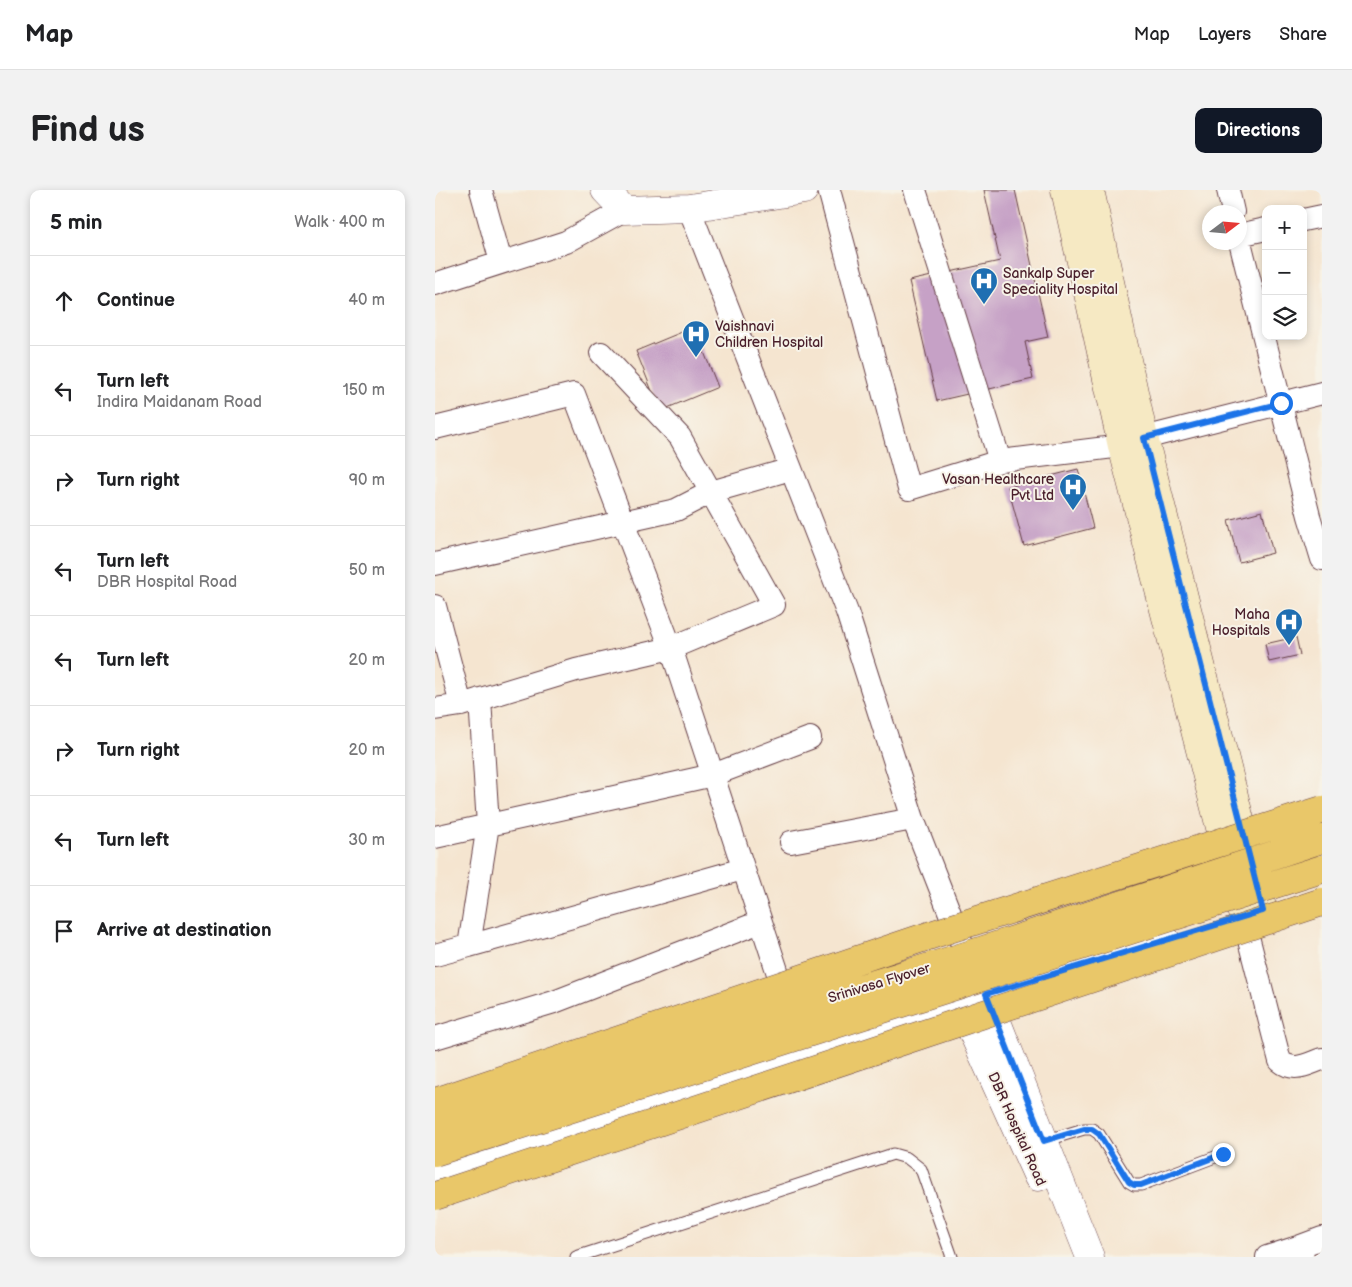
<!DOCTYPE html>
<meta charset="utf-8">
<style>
body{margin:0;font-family:"Balsamiq Sans",sans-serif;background:#f2f2f2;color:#202124}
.controls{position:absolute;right:15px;top:15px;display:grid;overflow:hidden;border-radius:10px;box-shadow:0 2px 8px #0003}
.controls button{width:45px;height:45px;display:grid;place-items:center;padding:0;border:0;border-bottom:1px solid #e0e0e0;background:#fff;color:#202124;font:25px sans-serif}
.compass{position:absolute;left:767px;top:15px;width:45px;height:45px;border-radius:50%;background:#fff;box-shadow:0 2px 8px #0003;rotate:74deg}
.stop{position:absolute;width:15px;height:15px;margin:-11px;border:4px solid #1a73e8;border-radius:50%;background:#fff}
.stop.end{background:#1a73e8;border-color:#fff;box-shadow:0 1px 5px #0008}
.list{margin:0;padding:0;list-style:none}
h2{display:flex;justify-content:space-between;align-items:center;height:65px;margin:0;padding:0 20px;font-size:21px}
h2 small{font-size:16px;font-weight:400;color:#757577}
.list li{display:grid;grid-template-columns:32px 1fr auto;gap:15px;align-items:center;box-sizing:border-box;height:90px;padding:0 20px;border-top:1px solid #e0e0e0}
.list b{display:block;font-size:19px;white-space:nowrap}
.list p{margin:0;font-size:16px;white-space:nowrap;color:#757577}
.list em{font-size:16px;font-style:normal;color:#757577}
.icon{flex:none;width:28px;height:28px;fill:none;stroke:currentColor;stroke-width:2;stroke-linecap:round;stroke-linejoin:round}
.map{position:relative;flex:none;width:887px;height:1067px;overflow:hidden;border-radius:10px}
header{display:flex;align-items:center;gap:30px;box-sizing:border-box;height:70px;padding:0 25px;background:#fff;border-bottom:1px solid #e0e0e0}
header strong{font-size:24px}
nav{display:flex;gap:28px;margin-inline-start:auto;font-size:18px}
.intro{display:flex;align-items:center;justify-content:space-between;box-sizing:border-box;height:120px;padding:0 30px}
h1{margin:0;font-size:35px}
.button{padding:12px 22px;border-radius:10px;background:#111827;color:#fff;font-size:18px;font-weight:700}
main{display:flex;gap:30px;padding:0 30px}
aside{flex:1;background:#fff;border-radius:10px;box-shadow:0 2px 8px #0003}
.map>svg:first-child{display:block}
</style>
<header>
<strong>Map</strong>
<nav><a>Map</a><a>Layers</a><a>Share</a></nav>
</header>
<div class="intro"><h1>Find us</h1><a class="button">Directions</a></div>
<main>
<aside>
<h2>5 min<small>Walk · 400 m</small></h2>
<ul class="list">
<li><svg class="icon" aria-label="ahead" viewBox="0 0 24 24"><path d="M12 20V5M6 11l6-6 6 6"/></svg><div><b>Continue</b></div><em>40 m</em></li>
<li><svg class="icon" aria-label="left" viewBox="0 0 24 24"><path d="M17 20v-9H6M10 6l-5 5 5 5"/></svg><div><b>Turn left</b><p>Indira Maidanam Road</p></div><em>150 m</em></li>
<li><svg class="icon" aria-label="right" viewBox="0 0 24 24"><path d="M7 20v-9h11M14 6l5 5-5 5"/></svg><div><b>Turn right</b></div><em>90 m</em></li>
<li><svg class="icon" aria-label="left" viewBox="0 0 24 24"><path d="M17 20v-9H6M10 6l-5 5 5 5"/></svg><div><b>Turn left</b><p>DBR Hospital Road</p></div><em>50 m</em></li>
<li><svg class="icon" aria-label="left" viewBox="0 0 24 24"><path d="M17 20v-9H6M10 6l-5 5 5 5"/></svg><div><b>Turn left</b></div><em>20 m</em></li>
<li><svg class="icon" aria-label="right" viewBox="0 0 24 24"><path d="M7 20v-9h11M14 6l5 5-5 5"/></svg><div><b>Turn right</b></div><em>20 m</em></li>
<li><svg class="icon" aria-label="left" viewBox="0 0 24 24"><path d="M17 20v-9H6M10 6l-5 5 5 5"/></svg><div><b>Turn left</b></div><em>30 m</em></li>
<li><svg class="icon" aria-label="arrive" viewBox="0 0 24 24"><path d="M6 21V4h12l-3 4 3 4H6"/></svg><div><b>Arrive at destination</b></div></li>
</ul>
</aside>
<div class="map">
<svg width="887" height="1067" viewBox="0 0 887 1067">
<rect width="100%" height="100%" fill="#f7f3e8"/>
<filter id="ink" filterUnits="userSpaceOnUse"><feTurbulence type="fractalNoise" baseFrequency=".02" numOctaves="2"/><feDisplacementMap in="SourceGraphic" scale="10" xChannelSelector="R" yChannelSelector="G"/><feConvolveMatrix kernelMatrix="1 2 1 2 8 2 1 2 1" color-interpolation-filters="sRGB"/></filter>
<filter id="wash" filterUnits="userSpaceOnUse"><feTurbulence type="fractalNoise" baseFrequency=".0096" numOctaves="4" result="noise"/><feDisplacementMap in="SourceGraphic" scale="20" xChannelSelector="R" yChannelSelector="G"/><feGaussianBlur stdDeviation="1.12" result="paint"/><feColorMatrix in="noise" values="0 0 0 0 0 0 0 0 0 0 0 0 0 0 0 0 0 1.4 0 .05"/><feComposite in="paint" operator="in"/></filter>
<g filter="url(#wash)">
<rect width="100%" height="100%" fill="#f5e5d0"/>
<g id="blocks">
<!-- building -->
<path fill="#c6a1c6" d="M 549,0 L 580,0 L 613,147 L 590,152 L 598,189 L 502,211 L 474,91 L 565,71 Z
M 259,137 L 283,197 L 225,221 L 201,161 Z
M 643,279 L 658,338 L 589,356 L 573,297 Z
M 827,321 L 838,363 L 804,372 L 793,330 Z
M 861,447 L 865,465 L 834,472 L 830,454 Z"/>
</g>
</g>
<g filter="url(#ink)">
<use href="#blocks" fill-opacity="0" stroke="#643d44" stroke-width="1"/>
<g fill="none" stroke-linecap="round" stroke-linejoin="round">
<!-- service casing -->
<g stroke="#643d44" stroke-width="13">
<path id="service" d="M 609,951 L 649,939 L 657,939 L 664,944 L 694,992 L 699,995 L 706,995 L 788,964
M 141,1067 L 458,964 L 472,968 L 486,979 L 517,1067"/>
</g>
<!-- minor casing -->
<g stroke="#643d44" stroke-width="24">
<path id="minor" d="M 46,0 L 66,72
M 394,0 L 474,299 L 565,271 L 687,256 L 709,248 L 887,203
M 480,0 L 565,271
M 793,0 L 798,22
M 254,18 L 412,422 L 478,629 L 527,754
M 868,30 L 887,26
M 804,45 L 831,39
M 804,48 L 874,326 L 887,369
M 0,94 L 131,52 L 189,20
M 0,238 L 139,204 L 236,458 L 339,415 L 245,247 L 166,163
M 0,374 L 241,320 L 276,302 L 356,279
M 0,416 L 26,515
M 45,509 L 53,635 L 34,756 L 308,679
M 0,519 L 26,515 L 141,480 L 236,458 L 352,811
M 0,647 L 278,585 L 375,548
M 356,652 L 478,629
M 808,727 L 845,871 C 859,883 872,874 887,869
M 0,765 L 34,756
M 0,848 L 119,812 L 325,732
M 863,1057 L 887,1048
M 832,1067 L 863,1057 L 868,1067"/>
</g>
<!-- tertiary casing -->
<g stroke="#643d44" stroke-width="29">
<path id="tertiary" d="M 170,0 L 189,20 L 254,18 L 369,0
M 648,713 L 813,659
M 551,804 L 655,1067
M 524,812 L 603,987
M 0,983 L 133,942 L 410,847 L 731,750"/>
</g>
<!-- secondary casing -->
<g stroke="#643d44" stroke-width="29">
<path id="secondary" d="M 630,0 L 687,256 L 808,727
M 655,0 L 709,248 L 828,721"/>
</g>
<!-- service -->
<use href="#service" stroke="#fff" stroke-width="11"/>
<!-- minor -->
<use href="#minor" stroke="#fff" stroke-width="22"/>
<!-- tertiary -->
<use href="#tertiary" stroke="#fff" stroke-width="28"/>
<!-- secondary -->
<use href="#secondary" stroke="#f6e9c3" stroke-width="28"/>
<!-- primary-bridge casing -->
<g stroke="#643d44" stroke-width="29" stroke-linecap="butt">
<path id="primary-bridge" d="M 0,912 L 502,743 L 887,620
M 0,934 L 352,821 L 530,766 L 887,649
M 0,962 L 887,679
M 0,1006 L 887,712"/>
</g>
<!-- primary-bridge -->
<use href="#primary-bridge" stroke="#e9c769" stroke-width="28"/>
</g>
</g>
<g fill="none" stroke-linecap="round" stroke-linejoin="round" filter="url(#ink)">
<!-- route -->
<path stroke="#1a73e8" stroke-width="6" d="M 788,964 L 706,995 L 699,995 L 694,992 L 664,944 L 657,939 L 649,939 L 609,951 L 551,804 L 828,721 L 709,248 L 846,213"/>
</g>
<!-- icons -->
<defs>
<g id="hospital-pin" transform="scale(1.4375)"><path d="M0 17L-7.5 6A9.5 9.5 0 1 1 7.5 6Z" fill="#1f6fb2" stroke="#f7f3e8"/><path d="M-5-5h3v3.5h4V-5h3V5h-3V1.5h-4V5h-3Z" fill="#fff"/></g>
</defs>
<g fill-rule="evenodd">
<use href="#hospital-pin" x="549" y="91"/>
<use href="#hospital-pin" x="261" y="144"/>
<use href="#hospital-pin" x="638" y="297"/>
<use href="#hospital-pin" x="854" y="432"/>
</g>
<g text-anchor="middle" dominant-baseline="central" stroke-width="4" stroke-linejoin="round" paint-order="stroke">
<!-- poi labels -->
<g font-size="14" fill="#4a1f2b" stroke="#f7f3e8" text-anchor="start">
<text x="568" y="83">Sankalp Super<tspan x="568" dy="16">Speciality Hospital</tspan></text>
<text x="280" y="136">Vaishnavi<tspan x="280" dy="16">Children Hospital</tspan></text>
<text x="619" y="289" text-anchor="end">Vasan Healthcare<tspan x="619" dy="16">Pvt Ltd</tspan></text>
<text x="835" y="424" text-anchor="end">Maha<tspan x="835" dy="16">Hospitals</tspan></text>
</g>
<!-- street labels -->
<g font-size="14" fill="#4a1f2b" stroke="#f7f3e8">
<text transform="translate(444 793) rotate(-17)">Srinivasa Flyover</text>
<text transform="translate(582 939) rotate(66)">DBR Hospital Road</text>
</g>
</g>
</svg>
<div class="controls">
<button>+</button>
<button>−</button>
<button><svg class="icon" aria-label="layers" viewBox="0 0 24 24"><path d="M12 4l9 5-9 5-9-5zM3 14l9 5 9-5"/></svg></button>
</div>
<svg class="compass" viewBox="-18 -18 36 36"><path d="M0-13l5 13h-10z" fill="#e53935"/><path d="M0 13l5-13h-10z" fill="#757577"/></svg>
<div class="stop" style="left:846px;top:213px"></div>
<div class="stop end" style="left:788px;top:964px"></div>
</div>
</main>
